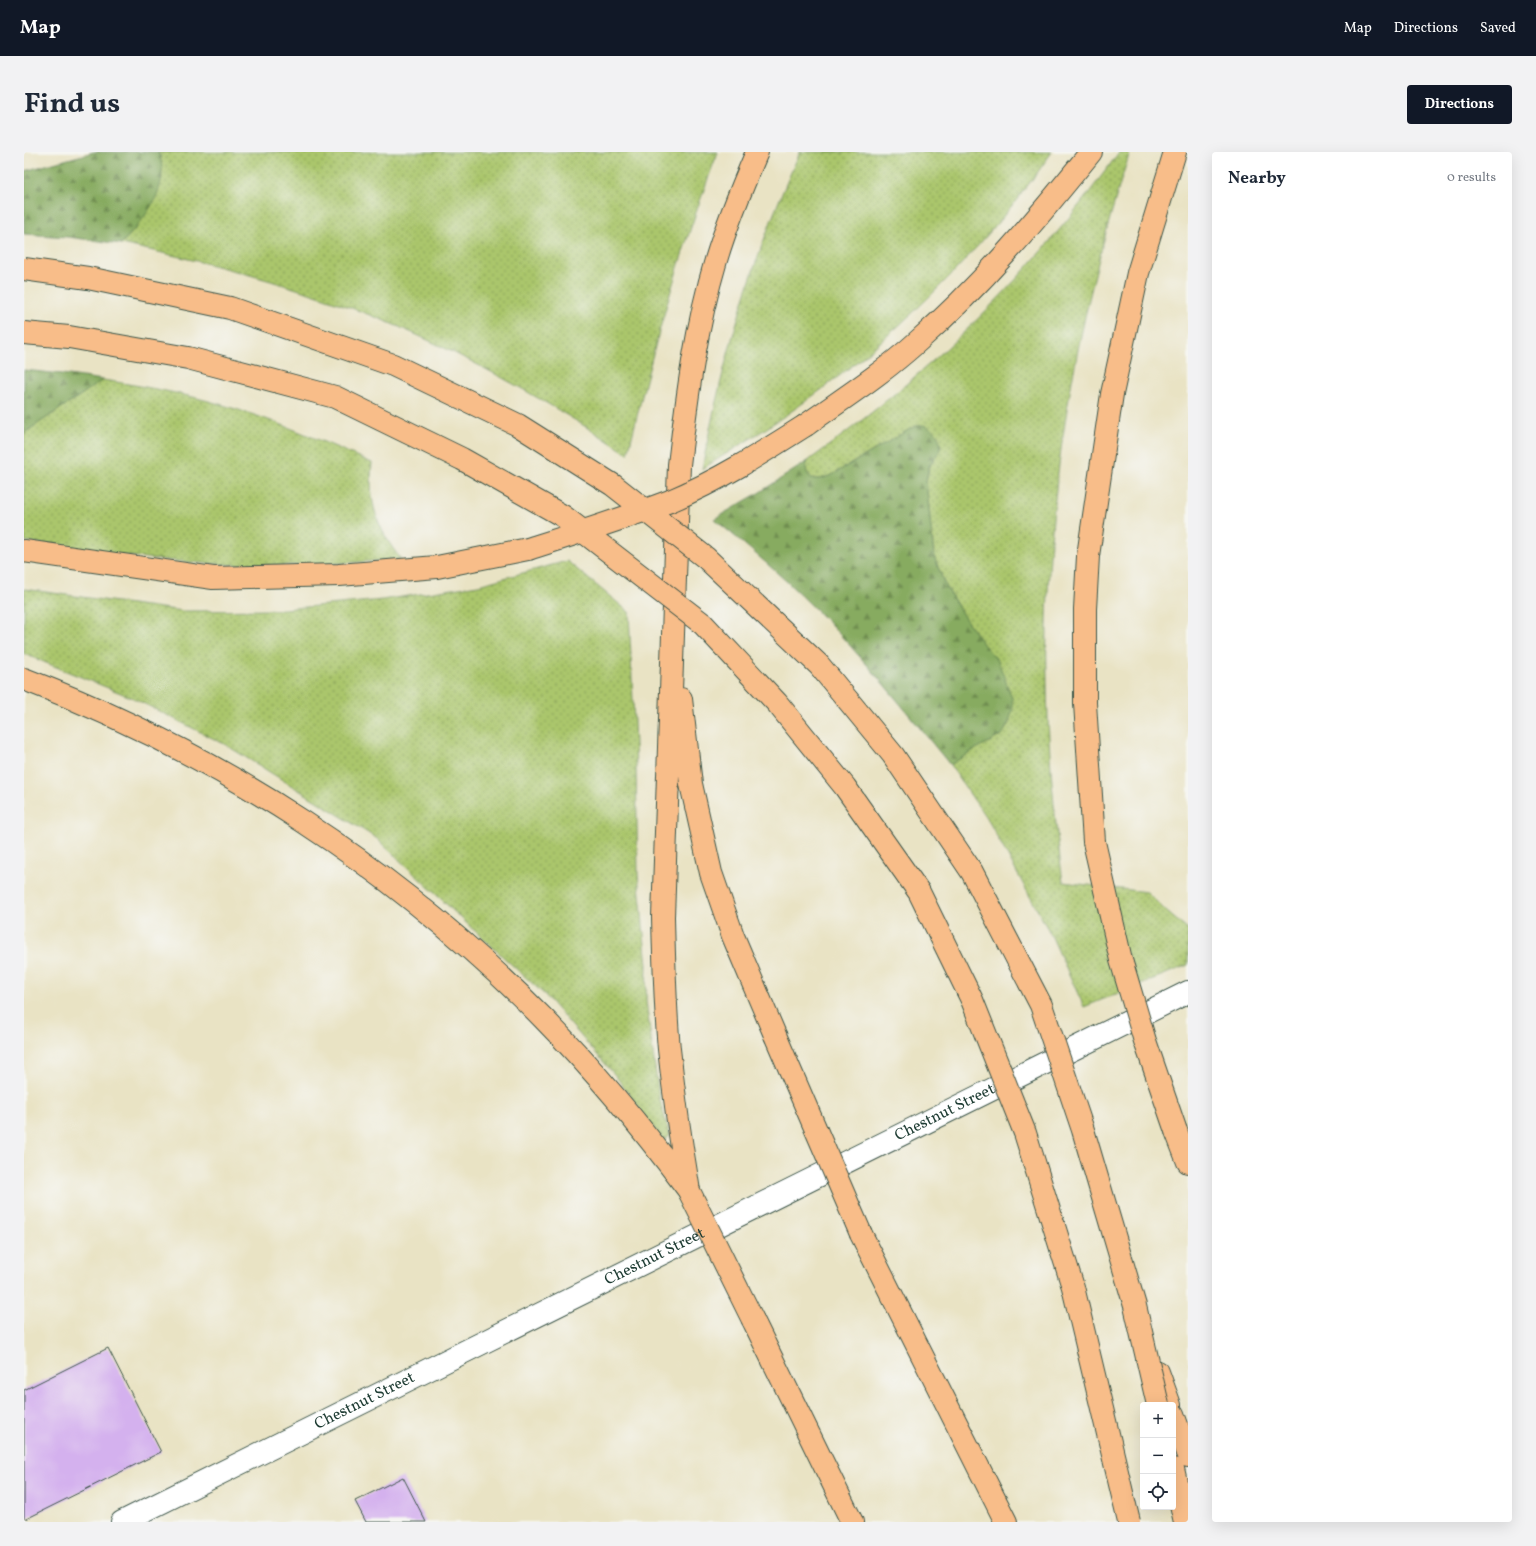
<!DOCTYPE html>
<meta charset="utf-8">
<style>
body{margin:0;font-family:Vollkorn,serif;background:#f2f2f3;color:#1f2937}
.controls{position:absolute;right:12px;bottom:12px;display:grid;overflow:hidden;border-radius:4px;box-shadow:0 4px 16px #0002}
.controls button{width:36px;height:36px;display:grid;place-items:center;padding:0;border:0;border-bottom:1px solid #e0e1e3;background:#fff;color:#1f2937;font:20px sans-serif}
.list{margin:0;padding:0;list-style:none}
h2{display:flex;justify-content:space-between;align-items:center;height:52px;margin:0;padding:0 16px;font-size:17px}
h2 small{font-size:13px;font-weight:400;color:#747a83}
.icon{flex:none;width:22px;height:22px;fill:none;stroke:currentColor;stroke-width:2;stroke-linecap:round;stroke-linejoin:round}
.map{position:relative;flex:none;width:1164px;height:1370px;overflow:hidden;border-radius:4px}
header{display:flex;align-items:center;gap:24px;box-sizing:border-box;height:56px;padding:0 20px;background:#111827;color:#fff}
header strong{font-size:19px}
nav{display:flex;gap:22px;margin-inline-start:auto;font-size:14px}
.intro{display:flex;align-items:center;justify-content:space-between;box-sizing:border-box;height:96px;padding:0 24px}
h1{margin:0;font-size:28px}
.button{padding:10px 18px;border-radius:4px;background:#111827;color:#fff;font-size:14px;font-weight:700}
main{display:flex;gap:24px;padding:0 24px}
aside{flex:1;background:#fff;border-radius:4px;box-shadow:0 4px 16px #0002}
.map>svg:first-child{display:block}
</style>
<header>
<strong>Map</strong>
<nav><a>Map</a><a>Directions</a><a>Saved</a></nav>
</header>
<div class="intro"><h1>Find us</h1><a class="button">Directions</a></div>
<main>
<div class="map">
<svg width="1164" height="1370" viewBox="0 0 1164 1370">
<defs>
<pattern id="grass-dots" width="8" height="8" patternUnits="userSpaceOnUse"><rect width="8" height="8" fill="#aac66c"/><path d="M2 2h.1M6 6h.1" fill="none" stroke="#8aa25a" stroke-width="1.8" stroke-linecap="round"/></pattern>
<pattern id="forest-firs" width="22" height="20" patternUnits="userSpaceOnUse"><rect width="22" height="20" fill="#87ab60"/><path d="M5 1l3.5 6h-7zM16 11l3.5 6h-7z" fill="#6e8c50"/></pattern>
</defs>
<rect width="100%" height="100%" fill="#f6f6f2"/>
<filter id="ink" filterUnits="userSpaceOnUse"><feTurbulence type="fractalNoise" baseFrequency=".025" numOctaves="2"/><feDisplacementMap in="SourceGraphic" scale="8" xChannelSelector="R" yChannelSelector="G"/><feConvolveMatrix kernelMatrix="1 2 1 2 8 2 1 2 1" color-interpolation-filters="sRGB"/></filter>
<filter id="wash" filterUnits="userSpaceOnUse"><feTurbulence type="fractalNoise" baseFrequency=".012" numOctaves="4" result="noise"/><feDisplacementMap in="SourceGraphic" scale="16" xChannelSelector="R" yChannelSelector="G"/><feGaussianBlur stdDeviation="0.9" result="paint"/><feColorMatrix in="noise" values="0 0 0 0 0 0 0 0 0 0 0 0 0 0 0 0 0 1.4 0 .05"/><feComposite in="paint" operator="in"/></filter>
<g filter="url(#wash)">
<rect width="100%" height="100%" fill="#e9e3c4"/>
<!-- grass -->
<path fill="url(#grass-dots)" stroke="#648250" d="M 134,0 L 694,0 C 656,99 628,199 604,302 C 536,257 467,217 393,183 C 299,140 198,113 97,92 L 113,75 L 137,6 Z
M 776,0 L 1028,0 C 959,100 862,195 762,263 C 735,282 706,299 678,317 C 698,208 730,101 776,0 Z
M 1095,0 L 1106,0 C 1051,170 1019,351 1023,530 C 1024,597 1030,663 1039,730 L 1123,740 L 1143,760 L 1164,778 L 1164,813 L 1060,855 L 1026,781 L 965,670 L 926,613 L 950,598 L 978,583 L 974,509 L 959,492 L 940,465 L 920,431 L 910,404 L 902,330 C 904,319 906,310 914,301 L 886,277 L 808,323 C 800,326 789,331 784,322 C 781,317 782,313 784,309 C 823,280 860,252 896,220 C 971,156 1038,80 1095,0 Z
M 79,228 C 126,235 173,244 218,259 C 263,273 305,292 348,311 C 344,350 353,377 377,407 C 310,412 244,416 177,411 C 117,407 59,398 0,389 L 0,281 Z
M 543,409 L 605,460 L 612,614 L 614,722 L 623,813 L 622,849 L 635,945 L 646,984 L 639,989 L 591,923 L 521,843 L 453,781 L 352,686 L 202,593 L 109,546 L 0,502 L 0,437 L 159,459 L 249,458 L 358,448 L 454,433 Z"/>
<!-- forest -->
<path fill="url(#forest-firs)" stroke="#53744a" d="M 70,0 L 134,0 C 149,34 119,69 97,92 L 44,85 L 0,82 L 0,19 Z
M 0,218 L 38,222 L 79,228 L 0,281 Z
M 899,273 C 911,277 921,289 914,302 C 912,304 909,306 908,309 C 904,315 903,323 902,330 L 910,404 L 920,431 L 940,465 L 959,492 L 974,509 L 988,546 L 988,560 L 984,573 L 978,583 L 950,598 L 926,613 C 881,558 837,502 786,452 C 756,422 723,394 690,367 L 736,340 L 784,309 C 782,313 781,317 784,322 C 789,331 800,326 808,323 L 886,277 L 892,274 Z"/>
<g id="blocks">
<!-- building -->
<path fill="#d4b1ee" d="M 84,1196 L 137,1300 L 0,1368 L 0,1238 Z
M 379,1325 L 402,1370 L 342,1370 L 331,1349 Z"/>
</g>
</g>
<g filter="url(#ink)">
<use href="#blocks" fill-opacity="0" stroke="#3d564a" stroke-width="1"/>
<g fill="none" stroke-linecap="round" stroke-linejoin="round">
<!-- minor casing -->
<g stroke="#3d564a" stroke-width="24">
<g id="minor">
<path id="s1" d="M 98,1370 L 1164,840"/>
</g>
</g>
<!-- motorway casing -->
<g stroke="#3d564a" stroke-width="24">
<path id="motorway" d="M 782,273 C 820,246 859,221 893,190 C 958,133 1013,67 1067,0
M 0,399 L 189,426 L 315,423 L 413,415 L 504,397
M 0,527 C 196,602 374,718 520,867 C 572,920 619,977 663,1036
M 657,547 L 667,632 L 687,721 L 709,784 L 751,883
M 1070,690 L 1061,551 L 1061,457 L 1064,404 L 1088,242 L 1114,121 L 1151,0
M 1152,979 L 1164,1010
M 665,1039 C 657,992 650,944 645,897 C 641,853 640,809 639,765 L 655,313 C 663,244 672,175 692,108 C 703,71 718,35 733,0
M 837,1082 L 982,1370
M 729,1168 L 828,1370
M 1134,1220 L 1146,1253
M 1149,1262 L 1164,1304
M 1149,1317 L 1161,1370"/>
</g>
<!-- minor -->
<use href="#minor" stroke="#fff" stroke-width="22"/>
<!-- motorway -->
<use href="#motorway" stroke="#f8bd89" stroke-width="22"/>
<!-- motorway-bridge casing -->
<g stroke="#3d564a" stroke-width="24" stroke-linecap="butt">
<path id="motorway-bridge" d="M 0,117 L 64,126 L 206,156 L 369,213 L 494,273 L 589,333 L 682,406 L 795,513 L 869,603 L 948,720 L 1017,853 L 1059,978 L 1111,1154 L 1134,1253
M 0,181 L 45,185 L 164,206 L 311,245 L 438,307 L 539,364 L 679,472 L 753,551 L 821,635 L 895,740 L 948,848 L 1001,981 L 1049,1135 L 1105,1370
M 504,397 C 551,382 599,367 646,349 C 694,329 738,301 782,273
M 1070,690 L 1097,808 L 1121,889 L 1152,979
M 751,883 L 837,1082
M 665,1039 L 729,1168"/>
</g>
<!-- motorway-bridge -->
<use href="#motorway-bridge" stroke="#f8bd89" stroke-width="22"/>
</g>
</g>
<g text-anchor="middle" dominant-baseline="central" stroke-width="4" stroke-linejoin="round" paint-order="stroke">
<!-- street labels -->
<g font-size="16" fill="#1f3d34" stroke="#f6f6f2">
<text stroke="none"><textPath href="#s1" startOffset="919">Chestnut Street</textPath></text>
<text stroke="none"><textPath href="#s1" startOffset="595">Chestnut Street</textPath></text>
<text stroke="none"><textPath href="#s1" startOffset="271">Chestnut Street</textPath></text>
</g>
</g>
</svg>
<div class="controls">
<button>+</button>
<button>−</button>
<button><svg class="icon" aria-label="locate" viewBox="0 0 24 24"><circle cx="12" cy="12" r="6"/><path d="M12 2v4M12 18v4M2 12h4M18 12h4"/></svg></button>
</div>
</div>
<aside>
<h2>Nearby<small>0 results</small></h2>
<ul class="list">
</ul>
</aside>
</main>
